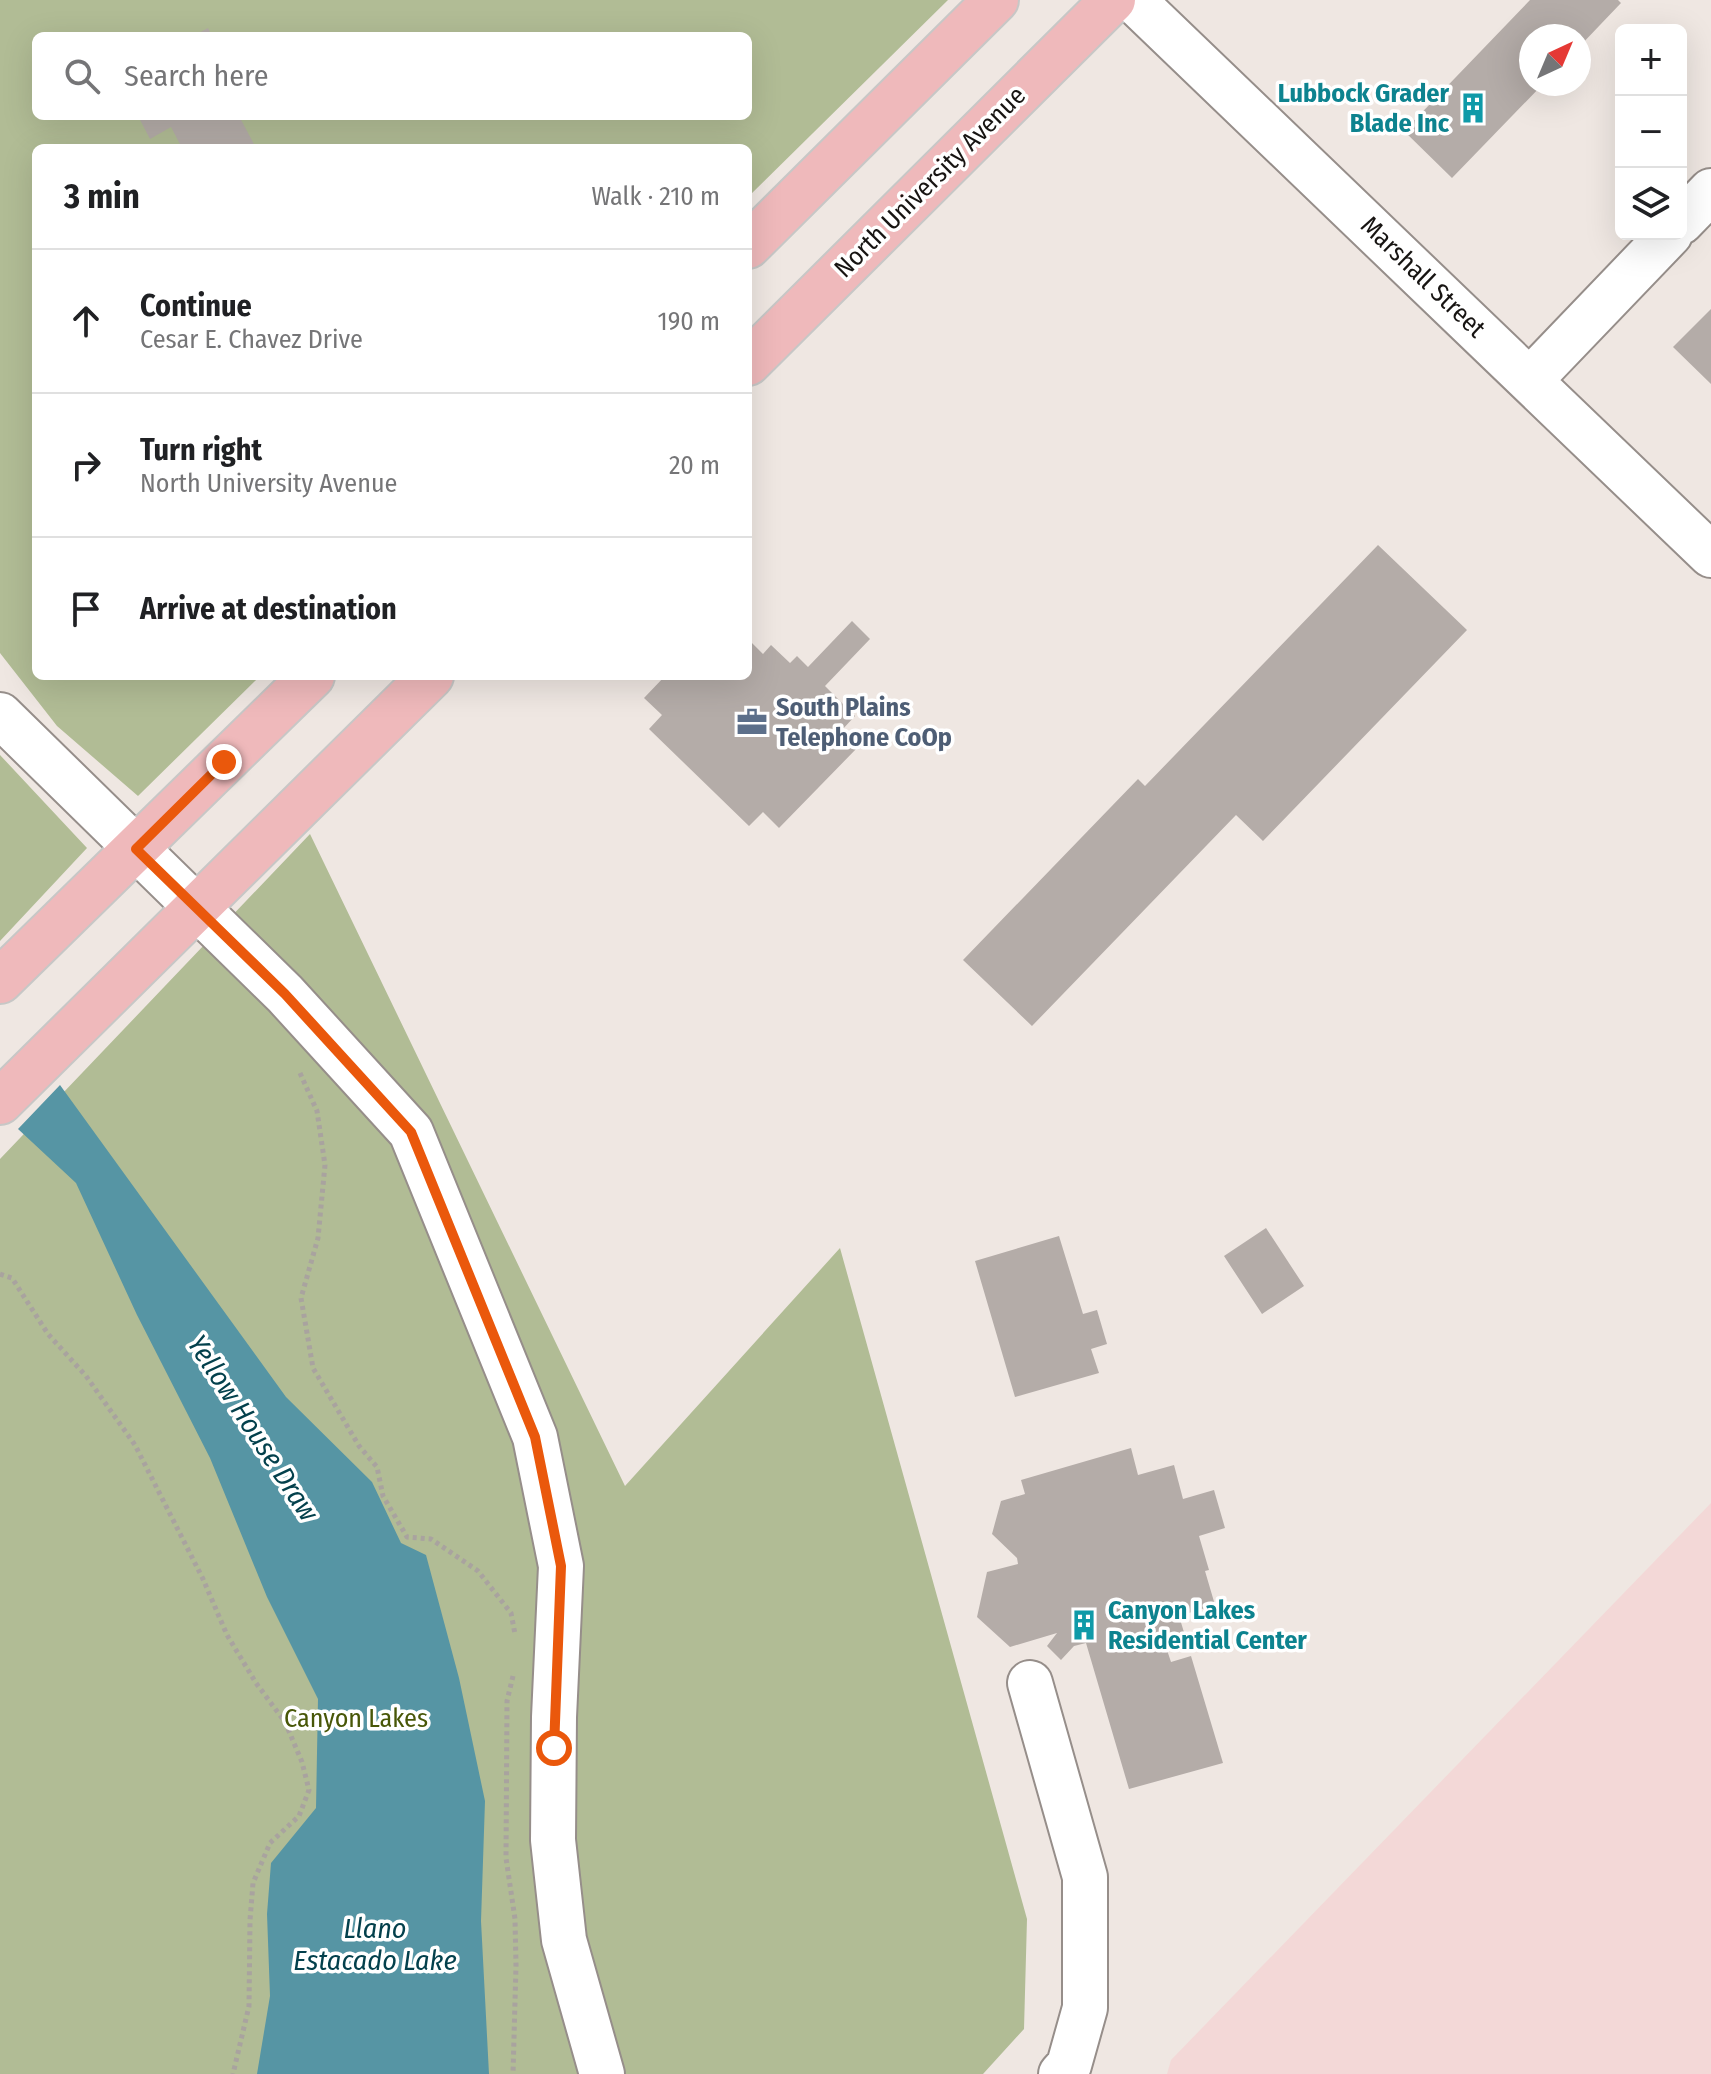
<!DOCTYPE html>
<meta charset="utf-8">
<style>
body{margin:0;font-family:"Fira Sans Condensed",sans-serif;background:#f2f2f2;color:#202124}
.controls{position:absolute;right:24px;top:24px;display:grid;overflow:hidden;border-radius:12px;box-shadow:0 8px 32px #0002}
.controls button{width:72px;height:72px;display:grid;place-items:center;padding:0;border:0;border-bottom:2px solid #e0e0e0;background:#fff;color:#202124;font:40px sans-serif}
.compass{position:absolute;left:1519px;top:24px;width:72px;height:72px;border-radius:50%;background:#fff;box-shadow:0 8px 32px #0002;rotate:44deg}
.stop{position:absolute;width:24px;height:24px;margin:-18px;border:6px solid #ea580c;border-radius:50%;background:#fff}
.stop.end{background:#ea580c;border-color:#fff;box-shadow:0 2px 8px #0008}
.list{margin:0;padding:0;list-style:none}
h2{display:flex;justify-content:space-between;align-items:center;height:104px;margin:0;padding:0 32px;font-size:34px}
h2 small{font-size:26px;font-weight:400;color:#757577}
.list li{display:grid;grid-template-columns:52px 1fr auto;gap:24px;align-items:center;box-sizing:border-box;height:144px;padding:0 32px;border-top:2px solid #e0e0e0}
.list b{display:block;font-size:30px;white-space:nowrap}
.list p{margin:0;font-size:26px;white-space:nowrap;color:#757577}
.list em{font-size:26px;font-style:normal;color:#757577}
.icon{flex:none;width:44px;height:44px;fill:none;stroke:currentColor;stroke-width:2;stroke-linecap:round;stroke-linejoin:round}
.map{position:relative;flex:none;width:1711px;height:2074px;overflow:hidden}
.search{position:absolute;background:#fff;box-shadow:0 8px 32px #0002;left:32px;top:32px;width:720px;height:88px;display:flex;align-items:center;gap:20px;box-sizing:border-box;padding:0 28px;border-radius:12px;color:#757577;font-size:30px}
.panel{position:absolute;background:#fff;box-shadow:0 8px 32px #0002;left:32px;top:144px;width:720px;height:536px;border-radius:12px}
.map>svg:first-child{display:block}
</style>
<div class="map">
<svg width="1711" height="2074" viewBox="0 0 1711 2074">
<rect width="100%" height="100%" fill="#efe7e2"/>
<!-- industrial -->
<path fill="#f3d8d7" d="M 1711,1503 L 1711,2074 L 1167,2074 L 1171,2060 Z"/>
<!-- green -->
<path fill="#b1bc95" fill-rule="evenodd" d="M 0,0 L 948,0 L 748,197 L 748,148 L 36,148 L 36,676 L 260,676 L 138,796 L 57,726 L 0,653 ZM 36,36 L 748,36 L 748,116 L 36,116 Z
M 0,755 L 87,848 L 0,941 Z
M 310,834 L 625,1486 L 840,1248 L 1027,1919 L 1024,2029 L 983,2074 L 0,2074 L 0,1159 Z"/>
<!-- water -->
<path fill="#5695a4" d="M 60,1085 L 286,1397 L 372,1482 L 401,1543 L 426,1555 L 459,1678 L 485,1801 L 481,1921 L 489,2074 L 257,2074 L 270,1996 L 267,1914 L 271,1863 L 316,1808 L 318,1699 L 267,1597 L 210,1458 L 137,1315 L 76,1183 L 18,1129 Z"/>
<!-- building -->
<path fill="#b4aca8" d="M 1530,0 L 1618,0 L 1621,3 L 1579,47 L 1579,36 L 1531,36 L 1531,84 L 1543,84 L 1452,178 L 1404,131 Z
M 208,28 L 212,36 L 193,36 Z
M 138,116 L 239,116 L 256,148 L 182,148 L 171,127 L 150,139 Z
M 1711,309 L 1711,384 L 1673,347 Z
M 1378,545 L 1467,630 L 1263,841 L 1236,815 L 1032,1026 L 963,960 L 1138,779 L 1145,786 Z
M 852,621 L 870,639 L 825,686 L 855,716 L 841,731 L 858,747 L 779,828 L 763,812 L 749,826 L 649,729 L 662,715 L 644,698 L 665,676 L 748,676 L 748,639 L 763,654 L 771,645 L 790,663 L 797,656 L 808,667 Z
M 1266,1228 L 1304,1286 L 1262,1314 L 1224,1256 Z
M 1059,1236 L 1083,1314 L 1097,1310 L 1107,1344 L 1091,1349 L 1099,1373 L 1015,1397 L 975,1261 Z
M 1131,1448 L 1138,1475 L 1174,1465 L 1183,1499 L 1214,1490 L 1225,1528 L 1199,1536 L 1209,1570 L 1205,1571 L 1215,1605 L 1179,1616 L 1187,1642 L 1166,1647 L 1171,1662 L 1191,1656 L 1223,1763 L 1129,1789 L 1086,1643 L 1074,1646 L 1061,1660 L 1047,1646 L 1057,1633 L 1010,1647 L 977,1617 L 987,1572 L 1018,1564 L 1017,1558 L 992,1534 L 1001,1501 L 1025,1494 L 1021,1480 Z"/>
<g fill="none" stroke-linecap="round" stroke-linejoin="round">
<!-- minor casing -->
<g stroke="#968e8a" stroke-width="48">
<path id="minor" d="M 1133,0 L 1711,555
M 1681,222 L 1711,191
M 1530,380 L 1670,234
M 0,715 L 285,994 L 411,1132 L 535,1437 L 561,1566 L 554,1717 L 553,1840 L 564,1940 L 602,2074
M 1030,1683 L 1085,1877 L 1085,2008 L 1069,2065 L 1061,2074"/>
</g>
<!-- major casing -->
<g stroke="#c7c7c6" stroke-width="48">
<path id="major" d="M 748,246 L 996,0
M 748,363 L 1113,0
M 0,981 L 312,676
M 0,1102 L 431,676"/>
</g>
<!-- path -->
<path stroke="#a9a39f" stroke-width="5" stroke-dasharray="4 4" stroke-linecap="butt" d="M 300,1073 L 317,1111 L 325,1165 L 318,1238 L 301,1298 L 313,1368 L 359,1446 L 377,1467 L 383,1496 L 407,1537 L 431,1539 L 478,1571 L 511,1613 L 515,1634
M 0,1274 L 12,1278 L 48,1334 L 86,1376 L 135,1445 L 203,1579 L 227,1635 L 256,1683 L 285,1722 L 302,1762 L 309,1790 L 299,1816 L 270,1843 L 253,1883 L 250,1920 L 249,2006 L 233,2074
M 513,1676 L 507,1701 L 506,1858 L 515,1919 L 516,1965 L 513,2074"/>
<!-- minor -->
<use href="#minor" stroke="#fff" stroke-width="44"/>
<!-- major -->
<use href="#major" stroke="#efb9bb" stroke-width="44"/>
</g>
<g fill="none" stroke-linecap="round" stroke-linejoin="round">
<!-- route -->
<path stroke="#ea580c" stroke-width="10" d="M 224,762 L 136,849 L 285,994 L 411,1132 L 535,1437 L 561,1566 L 554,1748"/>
</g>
<!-- icons -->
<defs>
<g id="building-bare" transform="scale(2.4)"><path d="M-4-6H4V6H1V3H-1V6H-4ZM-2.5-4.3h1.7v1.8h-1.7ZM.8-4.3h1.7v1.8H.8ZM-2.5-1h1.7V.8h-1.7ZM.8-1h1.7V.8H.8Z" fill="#0f9aa8" stroke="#fff" stroke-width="2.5" paint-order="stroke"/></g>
<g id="office-bare" transform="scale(2.4)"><path d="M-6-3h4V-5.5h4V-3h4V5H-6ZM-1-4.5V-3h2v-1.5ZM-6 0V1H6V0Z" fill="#5c6f8a" stroke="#fff" stroke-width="2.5" paint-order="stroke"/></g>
</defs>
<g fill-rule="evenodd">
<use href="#building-bare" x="1473" y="108"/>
<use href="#office-bare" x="752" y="722"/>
<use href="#building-bare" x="1084" y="1625"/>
</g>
<g text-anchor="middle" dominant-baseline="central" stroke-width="7" stroke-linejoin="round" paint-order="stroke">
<!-- culture labels -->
<g font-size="26" font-weight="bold" fill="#0d838f" stroke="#fff" text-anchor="end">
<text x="1449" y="93">Lubbock Grader<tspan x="1449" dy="30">Blade Inc</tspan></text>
<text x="1108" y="1610" text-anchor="start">Canyon Lakes<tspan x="1108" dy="30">Residential Center</tspan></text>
</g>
<!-- street labels -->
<g font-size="26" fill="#171412" stroke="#fff">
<text transform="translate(930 182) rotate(-45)">North University Avenue</text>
<text transform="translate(1423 277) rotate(44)">Marshall Street</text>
</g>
<!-- service labels -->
<g font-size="26" font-weight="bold" fill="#4e5e75" stroke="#fff" text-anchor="start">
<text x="776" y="707">South Plains<tspan x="776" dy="30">Telephone CoOp</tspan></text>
</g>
<!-- park labels -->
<g font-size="26" fill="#485708" stroke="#fff">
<text x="356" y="1718">Canyon Lakes</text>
</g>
<!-- water labels -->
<g font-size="28" font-style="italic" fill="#03404c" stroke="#fff">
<text transform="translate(253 1428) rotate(57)">Yellow House Draw</text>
<text x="375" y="1928">Llano<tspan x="375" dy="32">Estacado Lake</tspan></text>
</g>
</g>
</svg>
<div class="controls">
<button>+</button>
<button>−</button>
<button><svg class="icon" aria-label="layers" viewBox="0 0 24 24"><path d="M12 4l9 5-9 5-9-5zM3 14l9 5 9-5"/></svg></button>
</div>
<svg class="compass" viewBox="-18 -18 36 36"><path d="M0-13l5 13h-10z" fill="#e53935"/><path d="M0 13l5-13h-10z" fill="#757577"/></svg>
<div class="stop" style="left:554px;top:1748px"></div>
<div class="stop end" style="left:224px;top:762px"></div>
<div class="search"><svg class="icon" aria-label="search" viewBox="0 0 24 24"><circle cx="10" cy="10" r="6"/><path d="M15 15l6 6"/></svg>Search here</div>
<section class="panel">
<h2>3 min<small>Walk · 210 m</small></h2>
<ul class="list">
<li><svg class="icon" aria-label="ahead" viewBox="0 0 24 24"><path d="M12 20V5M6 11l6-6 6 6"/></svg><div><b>Continue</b><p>Cesar E. Chavez Drive</p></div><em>190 m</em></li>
<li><svg class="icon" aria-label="right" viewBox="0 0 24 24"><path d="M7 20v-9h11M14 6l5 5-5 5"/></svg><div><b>Turn right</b><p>North University Avenue</p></div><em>20 m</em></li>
<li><svg class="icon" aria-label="arrive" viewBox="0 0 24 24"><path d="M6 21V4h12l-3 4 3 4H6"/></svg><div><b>Arrive at destination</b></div></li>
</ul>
</section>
</div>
